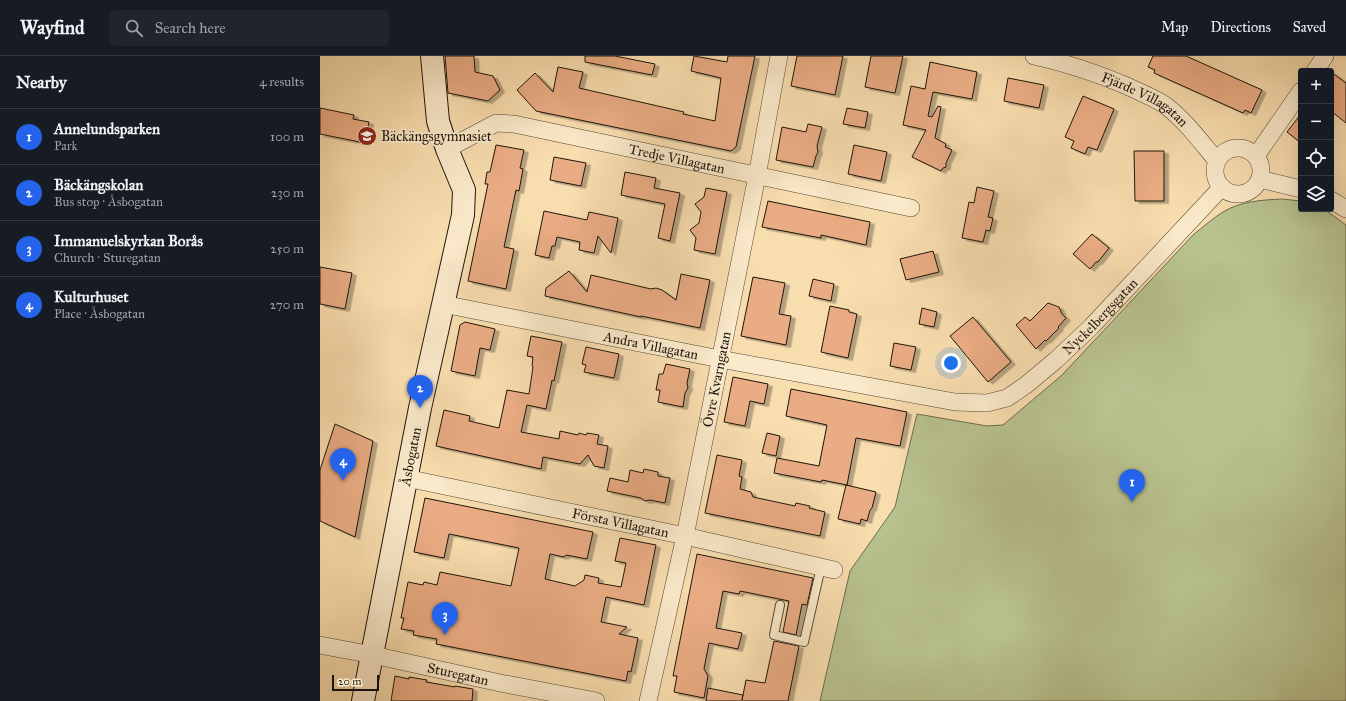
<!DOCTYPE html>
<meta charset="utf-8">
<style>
body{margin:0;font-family:"IM FELL Great Primer",serif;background:#20242c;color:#f1f3f6}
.controls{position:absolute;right:12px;top:12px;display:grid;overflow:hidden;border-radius:4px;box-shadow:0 4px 16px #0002}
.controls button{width:36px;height:36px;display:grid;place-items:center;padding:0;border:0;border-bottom:1px solid #363941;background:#171b24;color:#f1f3f6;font:20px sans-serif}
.scale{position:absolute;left:12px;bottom:10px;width:47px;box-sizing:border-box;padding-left:4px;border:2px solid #1d150b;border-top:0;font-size:11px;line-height:14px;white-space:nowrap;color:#1d150b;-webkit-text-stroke:3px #fae9ca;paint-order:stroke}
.you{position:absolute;left:631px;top:307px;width:14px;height:14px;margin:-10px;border:3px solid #fff;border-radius:50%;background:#1a73e8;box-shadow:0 0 0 6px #1a73e833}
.badge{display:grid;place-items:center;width:26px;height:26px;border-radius:50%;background:#2563eb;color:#fff;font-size:13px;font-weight:700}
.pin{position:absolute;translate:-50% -33px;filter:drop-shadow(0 1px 2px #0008)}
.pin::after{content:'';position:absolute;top:21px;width:14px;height:12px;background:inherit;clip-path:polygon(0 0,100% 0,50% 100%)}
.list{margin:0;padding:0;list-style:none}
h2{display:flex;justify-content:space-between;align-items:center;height:52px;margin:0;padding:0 16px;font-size:17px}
h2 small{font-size:13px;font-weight:400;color:#9ea1a6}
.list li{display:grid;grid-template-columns:26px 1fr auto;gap:12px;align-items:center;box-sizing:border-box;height:56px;padding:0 16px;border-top:1px solid #363941}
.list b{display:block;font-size:15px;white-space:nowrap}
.list p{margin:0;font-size:13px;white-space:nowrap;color:#9ea1a6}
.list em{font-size:13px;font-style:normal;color:#9ea1a6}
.icon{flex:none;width:22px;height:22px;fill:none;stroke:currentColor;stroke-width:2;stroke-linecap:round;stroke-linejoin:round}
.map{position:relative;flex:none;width:1026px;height:645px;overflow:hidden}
header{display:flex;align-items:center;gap:24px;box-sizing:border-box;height:56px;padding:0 20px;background:#171b24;border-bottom:1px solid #363941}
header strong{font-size:19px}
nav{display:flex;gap:22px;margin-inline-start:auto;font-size:14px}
.search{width:280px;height:36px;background:#20242c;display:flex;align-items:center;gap:10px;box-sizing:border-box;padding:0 14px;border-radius:4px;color:#9ea1a6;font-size:15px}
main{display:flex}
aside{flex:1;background:#171b24}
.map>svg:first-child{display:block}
</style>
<header>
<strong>Wayfind</strong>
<div class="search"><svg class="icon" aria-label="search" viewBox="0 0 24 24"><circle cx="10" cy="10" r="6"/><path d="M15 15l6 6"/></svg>Search here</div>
<nav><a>Map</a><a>Directions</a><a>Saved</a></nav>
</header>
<main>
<aside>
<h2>Nearby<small>4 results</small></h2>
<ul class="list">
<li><span class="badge">1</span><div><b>Annelundsparken</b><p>Park</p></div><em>100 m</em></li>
<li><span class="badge">2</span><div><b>Bäckängskolan</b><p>Bus stop · Åsbogatan</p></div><em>230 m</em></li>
<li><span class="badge">3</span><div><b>Immanuelskyrkan Borås</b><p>Church · Sturegatan</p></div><em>250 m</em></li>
<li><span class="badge">4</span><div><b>Kulturhuset</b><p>Place · Åsbogatan</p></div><em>270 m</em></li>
</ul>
</aside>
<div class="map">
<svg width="1026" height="645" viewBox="0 0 1026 645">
<defs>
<filter id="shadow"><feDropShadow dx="4.5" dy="2.5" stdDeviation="0" flood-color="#0004"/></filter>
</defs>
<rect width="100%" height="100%" fill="#f8ddae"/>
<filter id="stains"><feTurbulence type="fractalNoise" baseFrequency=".005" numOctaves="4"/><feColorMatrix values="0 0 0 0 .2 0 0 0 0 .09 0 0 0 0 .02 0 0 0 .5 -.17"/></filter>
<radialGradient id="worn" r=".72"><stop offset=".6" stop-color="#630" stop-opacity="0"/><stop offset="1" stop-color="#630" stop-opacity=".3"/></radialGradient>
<!-- green -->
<path fill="#b8c28f" stroke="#6a6c4d" d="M 962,143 L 981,145 L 981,153 L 1002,153 L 1011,158 L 1026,169 L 1026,645 L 500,645 L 530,515 L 575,451 L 597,358 L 667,370 L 683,369 L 742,319 L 873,179 C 883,171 893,162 903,156 C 921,145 942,144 962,143 Z"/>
<!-- building -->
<path fill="#eaac84" stroke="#1d150b" filter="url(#shadow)" d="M 125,0 L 154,0 L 155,16 L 173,20 L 180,34 L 168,45 L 128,37 Z
M 265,0 L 295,0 L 335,8 L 332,19 L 265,6 Z
M 374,0 L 407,6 L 408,0 L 435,0 L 416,91 L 411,95 L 216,55 L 197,34 L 215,17 L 233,36 L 238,11 L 263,16 L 259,32 L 364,56 L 363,58 L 395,65 L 401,22 L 371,15 Z
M 477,0 L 523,0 L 515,39 L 471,30 Z
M 551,0 L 583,0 L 575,37 L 545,31 Z
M 833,0 L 866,0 L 942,34 L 931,57 L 925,54 L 923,57 L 834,17 L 835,14 L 828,11 Z
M 610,6 L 657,16 L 652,43 L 613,36 L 608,60 L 612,61 L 618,50 L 621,51 L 615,82 L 626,88 L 625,91 L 632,94 L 626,107 L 626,111 L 623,112 L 621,115 L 592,101 L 606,74 L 583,69 L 591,30 L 605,33 Z
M 1011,16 L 1026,27 L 1026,67 L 1011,55 Z
M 688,22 L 724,29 L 719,52 L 684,45 Z
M 763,40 L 794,53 L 777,94 L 768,91 L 765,98 L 751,92 L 754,85 L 745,81 Z
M 0,52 L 34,59 L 33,63 L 49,66 L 45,87 L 0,78 Z
M 527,52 L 548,56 L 545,72 L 523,68 Z
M 981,58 L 981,87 L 967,76 Z
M 488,68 L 502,71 L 497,90 L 498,96 L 496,100 L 493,111 L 456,104 L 462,71 L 486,76 Z
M 176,89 L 204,94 L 200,112 L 203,113 L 199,135 L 196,134 L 184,191 L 194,193 L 186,233 L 148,225 L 168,128 L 165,128 L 167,116 L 170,116 Z
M 534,89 L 567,96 L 561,125 L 528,118 Z
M 814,95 L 844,95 L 844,145 L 815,145 Z
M 234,101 L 266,107 L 261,130 L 230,124 Z
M 305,116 L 336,122 L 334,132 L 360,137 L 350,185 L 338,182 L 345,148 L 301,139 Z
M 657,131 L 674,135 L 668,161 L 673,162 L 670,175 L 666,174 L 663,186 L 642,182 L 649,146 L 654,147 Z
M 386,132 L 407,136 L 395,198 L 374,194 L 376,182 L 370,174 L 379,167 L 381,156 L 375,148 L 384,141 Z
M 448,145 L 550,166 L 546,189 L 501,179 L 501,182 L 442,171 Z
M 224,155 L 267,164 L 269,156 L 298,162 L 291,197 L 278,180 L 274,197 L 259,194 L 260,186 L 237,181 L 235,190 L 232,190 L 229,202 L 215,199 Z
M 772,178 L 789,192 L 778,206 L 776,206 L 770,213 L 753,198 Z
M 613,195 L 619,216 L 586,224 L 580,203 Z
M 0,211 L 32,217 L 25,253 L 0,248 Z
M 249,215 L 267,236 L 271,219 L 331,233 L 336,232 L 342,234 L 356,244 L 361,218 L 390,224 L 380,272 L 321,260 L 321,261 L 225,240 L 226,232 Z
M 433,221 L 465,227 L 459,258 L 471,260 L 466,289 L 421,280 Z
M 493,223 L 514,228 L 511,245 L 489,240 Z
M 728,247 L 739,251 L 742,258 L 746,262 L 738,271 L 739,272 L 726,285 L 725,284 L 716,293 L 696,269 L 705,261 L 710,265 Z
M 510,250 L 529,254 L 529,256 L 537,258 L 528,302 L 501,296 Z
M 602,252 L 617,256 L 614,271 L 599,268 Z
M 653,261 L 691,306 L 668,326 L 630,280 Z
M 145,266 L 175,273 L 170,294 L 160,292 L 155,320 L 131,315 L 140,269 Z
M 211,280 L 242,286 L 234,325 L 232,324 L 226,353 L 207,349 L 201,376 L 239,383 L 240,375 L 258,379 L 259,377 L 266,379 L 267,377 L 279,379 L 277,388 L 288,390 L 284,412 L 274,410 L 268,399 L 260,408 L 223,401 L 221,413 L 116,390 L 124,354 L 150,360 L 149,365 L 179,372 L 187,334 L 209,338 L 213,311 L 212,310 L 213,301 L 207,300 Z
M 574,287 L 596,291 L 591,314 L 570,310 Z
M 266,291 L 299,298 L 294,322 L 264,316 L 266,309 L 262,308 Z
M 346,308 L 370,313 L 367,327 L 368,332 L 365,337 L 363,351 L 338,346 L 340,334 L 336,334 L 339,318 L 343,318 Z
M 413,321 L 448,328 L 444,348 L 430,345 L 425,370 L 404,366 Z
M 471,333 L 587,356 L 580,390 L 536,382 L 527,429 L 502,424 L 501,426 L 454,417 L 457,402 L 499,410 L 507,369 L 466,360 Z
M 15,368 L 53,385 L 35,481 L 0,465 L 0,414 Z
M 447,377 L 460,380 L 456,400 L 442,397 Z
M 397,399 L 422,404 L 419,420 L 422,421 L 420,433 L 431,436 L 433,441 L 475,450 L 476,447 L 490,450 L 489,452 L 505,456 L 500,480 L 385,457 Z
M 324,413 L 338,416 L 338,420 L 350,422 L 345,447 L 330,444 L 325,445 L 321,442 L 287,435 L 290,422 L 308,426 L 310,414 L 323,417 Z
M 526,429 L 556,436 L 552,452 L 550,454 L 547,465 L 541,463 L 540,468 L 518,463 Z
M 105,442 L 273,476 L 267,503 L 246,499 L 244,501 L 230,498 L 225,523 L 255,530 L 264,524 L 265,519 L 279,522 L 278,527 L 301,531 L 306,507 L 295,505 L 300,482 L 336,489 L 324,549 L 286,541 L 281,566 L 307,571 L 299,578 L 318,582 L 311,616 L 308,615 L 306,625 L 116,588 L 117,583 L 93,579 L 94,575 L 81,573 L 84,562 L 81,562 L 88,526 L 103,529 L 104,526 L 117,529 L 120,516 L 191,530 L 199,492 L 129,478 L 124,502 L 94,496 Z
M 377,498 L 493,522 L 487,549 L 482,548 L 476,579 L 463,576 L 469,545 L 420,535 L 419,538 L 403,535 L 396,572 L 422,577 L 418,593 L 389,587 L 384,613 L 388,620 L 384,642 L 354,636 L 357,620 L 353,620 Z
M 454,585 L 479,590 L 468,645 L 386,645 L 388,632 L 423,639 L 422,644 L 426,624 L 445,627 Z
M 75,620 L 89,623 L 89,621 L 107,624 L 106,626 L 135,631 L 135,630 L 153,633 L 152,645 L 71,645 Z"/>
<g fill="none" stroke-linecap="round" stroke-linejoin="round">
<!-- lane casing -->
<g stroke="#544734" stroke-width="10">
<path id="lane" d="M 460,549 L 454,579 L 484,586 L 501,511"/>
</g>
<!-- street casing -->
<g stroke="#544734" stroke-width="18">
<g id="street">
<path id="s1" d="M 714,0 C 747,7 776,17 807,30 C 819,36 833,41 845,49 C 865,64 881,86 897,105"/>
<path d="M 995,15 L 1005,0"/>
<circle cx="918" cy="115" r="23"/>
<path id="s2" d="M 127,93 L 176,67 L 194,68 L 591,152"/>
<path d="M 936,100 L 981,35"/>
<path d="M 940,123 L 981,133"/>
<path d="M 1011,144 L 1026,153"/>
<path id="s3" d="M 123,248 L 400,303 L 635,346 L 667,347 L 687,342 L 706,329 L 736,304 L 771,271 L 902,131"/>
<path id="s4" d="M 86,422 L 365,480 L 514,514"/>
<path id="s5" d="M 0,589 L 53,599 L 180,627 L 276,645"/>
<path id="s6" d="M 328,645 L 365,480 L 437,120 L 459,0"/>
</g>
</g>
<!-- secondary casing -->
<g stroke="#1d150b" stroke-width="24">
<g id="secondary">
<path id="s7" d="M 43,645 L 100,352 L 143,159 L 144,134 L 127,93 L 118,65 L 112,0"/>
</g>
</g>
<!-- lane -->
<use href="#lane" stroke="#fae9ca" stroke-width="8"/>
<!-- street -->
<use href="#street" stroke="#fae9ca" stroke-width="17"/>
<!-- secondary -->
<use href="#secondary" stroke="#fae9ca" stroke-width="22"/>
</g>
<!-- icons -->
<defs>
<g id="school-disc" transform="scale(1)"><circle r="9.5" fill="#8f2418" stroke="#fae9ca"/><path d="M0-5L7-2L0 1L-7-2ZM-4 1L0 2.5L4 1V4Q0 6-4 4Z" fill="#fff"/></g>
</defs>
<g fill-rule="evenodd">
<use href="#school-disc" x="47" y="80"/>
</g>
<g text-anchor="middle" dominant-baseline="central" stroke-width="4" stroke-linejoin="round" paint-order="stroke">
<!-- street labels -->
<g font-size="14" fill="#1d150b" stroke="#fae9ca">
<text stroke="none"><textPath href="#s1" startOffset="120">Fjärde Villagatan</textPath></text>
<text stroke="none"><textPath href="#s2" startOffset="240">Tredje Villagatan</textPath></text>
<text stroke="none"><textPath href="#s3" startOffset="698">Nyckelbergsgatan</textPath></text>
<text stroke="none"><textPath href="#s3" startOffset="212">Andra Villagatan</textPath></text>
<text stroke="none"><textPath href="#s6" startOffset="329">Övre Kvarngatan</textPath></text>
<text stroke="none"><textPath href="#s7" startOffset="249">Åsbogatan</textPath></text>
<text stroke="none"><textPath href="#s4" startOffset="219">Första Villagatan</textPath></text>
<text stroke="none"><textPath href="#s5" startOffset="141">Sturegatan</textPath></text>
</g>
<!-- poi labels -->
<g font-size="14" fill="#1d150b" stroke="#fae9ca" text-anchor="start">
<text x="61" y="80">Bäckängsgymnasiet</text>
</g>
</g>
<rect width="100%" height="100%" filter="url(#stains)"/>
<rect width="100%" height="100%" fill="url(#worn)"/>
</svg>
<div class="controls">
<button>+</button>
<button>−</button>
<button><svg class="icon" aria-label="locate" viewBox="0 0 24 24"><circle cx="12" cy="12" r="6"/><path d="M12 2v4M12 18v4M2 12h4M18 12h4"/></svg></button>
<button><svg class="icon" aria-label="layers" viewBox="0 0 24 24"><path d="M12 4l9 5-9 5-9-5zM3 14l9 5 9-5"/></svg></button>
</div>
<div class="scale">20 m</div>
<div class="you"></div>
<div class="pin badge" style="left:812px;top:446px">1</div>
<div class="pin badge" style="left:100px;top:352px">2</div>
<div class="pin badge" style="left:125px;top:579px">3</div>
<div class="pin badge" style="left:23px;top:425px">4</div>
</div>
</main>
